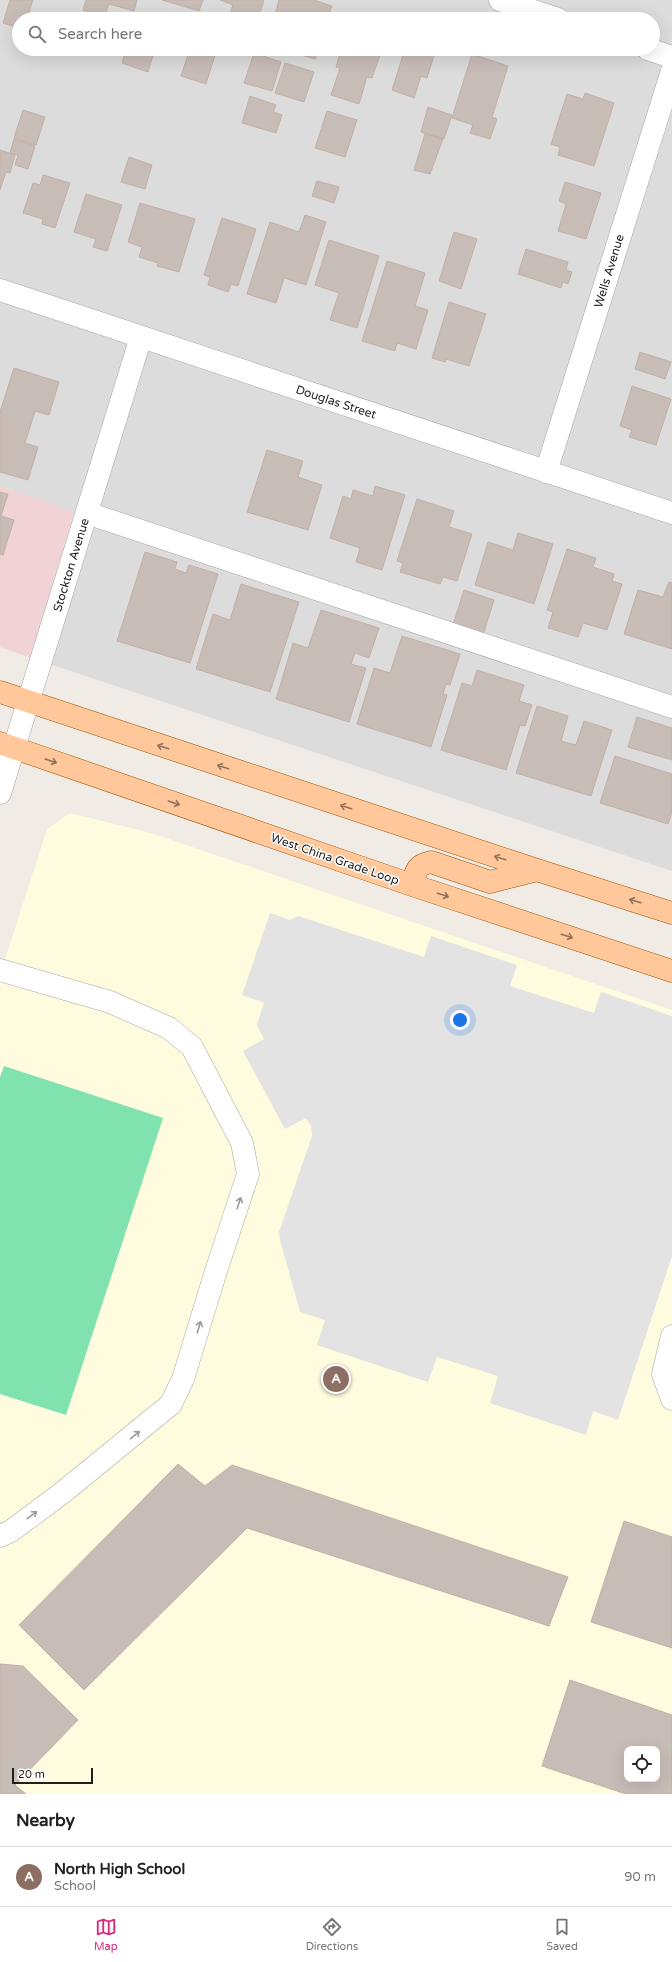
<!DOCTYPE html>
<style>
body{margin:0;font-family:"Varela Round",sans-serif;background:#f6f6f6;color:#222}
.controls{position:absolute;right:12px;bottom:12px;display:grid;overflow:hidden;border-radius:8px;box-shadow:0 4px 16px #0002}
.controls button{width:36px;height:36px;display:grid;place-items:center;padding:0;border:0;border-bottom:1px solid #e0e0e0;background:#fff;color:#222;font:20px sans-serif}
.scale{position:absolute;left:12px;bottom:10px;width:81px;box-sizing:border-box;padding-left:4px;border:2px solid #1f1f1f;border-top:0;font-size:11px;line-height:14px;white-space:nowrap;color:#1f1f1f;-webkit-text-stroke:3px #fff;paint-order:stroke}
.you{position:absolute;left:460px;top:1020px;width:14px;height:14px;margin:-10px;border:3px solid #fff;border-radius:50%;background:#1a73e8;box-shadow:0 0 0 6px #1a73e833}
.badge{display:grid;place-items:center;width:26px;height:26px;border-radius:50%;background:#db2777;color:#fff;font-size:13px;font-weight:700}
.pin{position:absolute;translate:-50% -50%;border:2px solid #fff;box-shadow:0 1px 4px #0006}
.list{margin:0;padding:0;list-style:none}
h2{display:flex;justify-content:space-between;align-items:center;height:52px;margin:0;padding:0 16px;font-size:17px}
h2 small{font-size:13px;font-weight:400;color:#767676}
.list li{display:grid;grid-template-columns:26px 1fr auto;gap:12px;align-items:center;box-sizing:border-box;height:60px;padding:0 16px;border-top:1px solid #e0e0e0}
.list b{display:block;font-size:15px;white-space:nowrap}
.list p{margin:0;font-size:13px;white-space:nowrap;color:#767676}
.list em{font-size:13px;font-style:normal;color:#767676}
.icon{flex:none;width:22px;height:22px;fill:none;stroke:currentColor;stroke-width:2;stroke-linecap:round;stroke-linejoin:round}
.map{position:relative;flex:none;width:672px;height:1794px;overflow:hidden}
.search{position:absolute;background:#fff;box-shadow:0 4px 16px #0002;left:12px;right:12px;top:12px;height:44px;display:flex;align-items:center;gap:10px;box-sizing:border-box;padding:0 14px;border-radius:22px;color:#767676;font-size:15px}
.sheet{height:112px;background:#fff}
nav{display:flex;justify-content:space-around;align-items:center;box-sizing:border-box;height:56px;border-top:1px solid #e0e0e0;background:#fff;font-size:11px;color:#767676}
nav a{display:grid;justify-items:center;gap:2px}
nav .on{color:#db2777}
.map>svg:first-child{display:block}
</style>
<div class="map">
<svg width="672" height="1794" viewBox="0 0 672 1794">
<rect width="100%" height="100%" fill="#f0ebe4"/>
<!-- residential -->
<path fill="#dddcdc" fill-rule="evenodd" d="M 0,0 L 672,0 L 672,871 L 31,658 L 74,513 L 0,486 ZM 19,19 L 653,19 L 653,49 L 19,49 Z"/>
<!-- commercial -->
<path fill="#f1d3d6" d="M 0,486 L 74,512 L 31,658 L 0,647 Z"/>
<!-- education -->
<path fill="#fffbde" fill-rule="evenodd" d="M 70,813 L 151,833 L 672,1010 L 672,1794 L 0,1794 L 0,975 L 47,829 ZM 627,1749 L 657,1749 L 657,1779 L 627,1779 Z"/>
<!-- pitch -->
<path fill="#7fe2af" d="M 4,1066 L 163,1118 L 66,1415 L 0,1394 L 0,1077 Z"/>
<!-- parking -->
<path fill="#e3e3e3" d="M 270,913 L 290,920 L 298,916 L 424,957 L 431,936 L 517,965 L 510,986 L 594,1013 L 601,992 L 672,1016 L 672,1256 L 618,1420 L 593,1411 L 586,1435 L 490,1403 L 498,1376 L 437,1357 L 428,1382 L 317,1345 L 325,1320 L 300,1312 L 280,1240 L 279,1232 L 312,1136 L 311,1126 L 306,1118 L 285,1129 L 243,1051 L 264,1039 L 257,1025 L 264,1003 L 242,995 Z"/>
<!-- building -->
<path fill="#c8bcb7" stroke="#c2afa6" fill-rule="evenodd" d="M 10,0 L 33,0 L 27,19 L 19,19 L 19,28 L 3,23 Z
M 86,0 L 137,0 L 134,11 L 109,4 L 104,17 L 83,10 Z
M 162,0 L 203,0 L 199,11 Z
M 220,0 L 264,0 L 258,19 L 228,19 L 233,5 Z
M 279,0 L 314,0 L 332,6 L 327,19 L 274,19 Z
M 352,15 L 366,19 L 351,19 Z
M 126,49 L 155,49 L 148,72 L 122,63 Z
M 190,49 L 217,49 L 206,84 L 181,76 Z
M 295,49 L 318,49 L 315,59 L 294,53 Z
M 341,49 L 382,49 L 372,78 L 367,77 L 359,104 L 331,95 L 340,68 L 336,67 Z
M 396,49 L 436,49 L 427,78 L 421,76 L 414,98 L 392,90 L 403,55 L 395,52 Z
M 254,53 L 281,62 L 272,91 L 244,83 Z
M 472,54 L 508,66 L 492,117 L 497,119 L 490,139 L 470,133 L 473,125 L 452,118 Z
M 285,63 L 314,72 L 304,102 L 275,93 Z
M 585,93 L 614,103 L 594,166 L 558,155 L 560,147 L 551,144 L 567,94 L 583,99 Z
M 250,96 L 276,105 L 273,112 L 282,115 L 276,133 L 242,123 Z
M 428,107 L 452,115 L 444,139 L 421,132 Z
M 23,110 L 45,117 L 36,145 L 14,138 Z
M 327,111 L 357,120 L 345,157 L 315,148 Z
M 425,134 L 443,139 L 430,174 L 414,170 Z
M 14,139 L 35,146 L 28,169 L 15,165 L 18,155 L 10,153 Z
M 0,150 L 15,155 L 10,173 L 6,172 L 0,190 Z
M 129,157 L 152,165 L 145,189 L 121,182 Z
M 43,175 L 70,183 L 55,228 L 42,224 L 43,219 L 23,213 L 33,183 L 40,185 Z
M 317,181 L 339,187 L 334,203 L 312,196 Z
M 565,182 L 601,193 L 586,239 L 558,231 L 566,204 L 559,201 Z
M 86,194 L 122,205 L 107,251 L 93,247 L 96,239 L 74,232 Z
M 140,203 L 195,219 L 179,272 L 157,266 L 158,263 L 139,257 L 142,247 L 128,242 Z
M 305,215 L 326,222 L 306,285 L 284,278 L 276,303 L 247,294 L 270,222 L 299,232 Z
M 222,218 L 256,229 L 238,286 L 231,284 L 228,292 L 208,285 L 210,277 L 204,275 Z
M 454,232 L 477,239 L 461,289 L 439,281 Z
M 329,240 L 379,256 L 357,328 L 330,320 L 339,293 L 315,285 Z
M 526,249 L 568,262 L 566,270 L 572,272 L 568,284 L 563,282 L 561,288 L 518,274 Z
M 387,261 L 425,273 L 415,306 L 428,310 L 416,349 L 397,343 L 395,351 L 362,341 Z
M 449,302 L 486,314 L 469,366 L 446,359 L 445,362 L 432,358 Z
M 640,352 L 671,362 L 665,379 L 635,369 Z
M 14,368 L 59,382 L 49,415 L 35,411 L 25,443 L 38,447 L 28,480 L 0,472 L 0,412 Z
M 632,386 L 671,399 L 656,445 L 629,437 L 632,430 L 620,426 Z
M 267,450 L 303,461 L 298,477 L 322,485 L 308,530 L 247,512 Z
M 375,486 L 405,495 L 382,570 L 356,562 L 360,548 L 330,538 L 343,496 L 351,499 L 353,490 L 373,496 Z
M 0,492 L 8,494 L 1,516 L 14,520 L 3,555 L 0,554 Z
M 417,499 L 454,511 L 449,527 L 472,534 L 457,581 L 443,577 L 440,584 L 400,572 L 403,563 L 397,561 Z
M 518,533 L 553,544 L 534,604 L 475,585 L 488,542 L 513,550 Z
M 567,549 L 596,558 L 593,567 L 614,574 L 612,581 L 622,584 L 607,630 L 583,623 L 578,637 L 548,628 L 553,612 L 547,610 Z
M 145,552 L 177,562 L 175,569 L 186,573 L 189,565 L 218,574 L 190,663 L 117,641 Z
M 669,582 L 672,583 L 672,649 L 624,634 L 638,590 L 663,597 Z
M 241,584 L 299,602 L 270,692 L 196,669 L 213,614 L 230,620 Z
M 464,590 L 494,600 L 483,635 L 453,625 Z
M 321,610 L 379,628 L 369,658 L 355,653 L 351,664 L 366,668 L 349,722 L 276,699 L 293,643 L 308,648 Z
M 402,636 L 460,654 L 450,685 L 446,684 L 443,694 L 447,695 L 431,747 L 357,724 L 374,668 L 390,673 Z
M 477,670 L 524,685 L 519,701 L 532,705 L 525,726 L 520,725 L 506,770 L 441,750 L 462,683 L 472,686 Z
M 537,706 L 568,716 L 561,741 L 576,745 L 584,721 L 612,730 L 591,796 L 516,773 Z
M 637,717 L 672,728 L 672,760 L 628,747 Z
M 615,756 L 672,774 L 672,812 L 668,824 L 600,803 Z
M 178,1464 L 205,1486 L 232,1465 L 568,1577 L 549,1626 L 247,1528 L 84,1690 L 19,1625 Z
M 624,1521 L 672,1537 L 672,1648 L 591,1622 Z
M 0,1664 L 23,1666 L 78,1720 L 15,1785 L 26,1794 L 0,1794 Z
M 570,1680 L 672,1715 L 672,1794 L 626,1794 L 542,1766 ZM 627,1749 L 657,1749 L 657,1779 L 627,1779 Z"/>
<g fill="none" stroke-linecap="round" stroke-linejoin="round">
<!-- minor casing -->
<g stroke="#a6a6a6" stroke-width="23">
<path id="minor" d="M 500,0 L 558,19
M 648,49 L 672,57
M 0,290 L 672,513
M 546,472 L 672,71
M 87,513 L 672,707
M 0,793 L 141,337
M 0,970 L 110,1002 L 169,1028 L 192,1047 L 242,1143 L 248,1174 L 216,1271 L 183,1379 L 171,1404 L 62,1493 L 11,1531 L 0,1536
M 672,1336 L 663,1374 L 672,1399"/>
</g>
<!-- major casing -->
<g stroke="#995300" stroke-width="23">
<path id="major" d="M 0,692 L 537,870 L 672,913
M 0,743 L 412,885 L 672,971
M 412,885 C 416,871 416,865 431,862 L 490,882 L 537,870"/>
</g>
<!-- minor -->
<use href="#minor" stroke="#fff" stroke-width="22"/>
<!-- major -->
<use href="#major" stroke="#ffc79a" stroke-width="22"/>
</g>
<!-- one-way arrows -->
<defs><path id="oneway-shaft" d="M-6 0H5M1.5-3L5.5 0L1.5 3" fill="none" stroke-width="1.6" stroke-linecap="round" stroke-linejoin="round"/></defs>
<g stroke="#8f735c">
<use href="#oneway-shaft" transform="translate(163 747) rotate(-162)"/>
<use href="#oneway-shaft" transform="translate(51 761) rotate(19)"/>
<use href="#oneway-shaft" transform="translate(223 767) rotate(-162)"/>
<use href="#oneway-shaft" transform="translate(174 803) rotate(19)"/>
<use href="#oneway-shaft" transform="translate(346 807) rotate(-162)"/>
<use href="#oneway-shaft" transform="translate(500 858) rotate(-162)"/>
<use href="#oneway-shaft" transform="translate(443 895) rotate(18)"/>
<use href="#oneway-shaft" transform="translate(635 901) rotate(-163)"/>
<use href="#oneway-shaft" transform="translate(567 936) rotate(18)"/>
</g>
<g stroke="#9a9a9a">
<use href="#oneway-shaft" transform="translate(239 1203) rotate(-72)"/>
<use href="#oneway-shaft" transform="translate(199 1327) rotate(-73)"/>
<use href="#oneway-shaft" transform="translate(135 1435) rotate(-39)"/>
<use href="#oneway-shaft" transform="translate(32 1515) rotate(-37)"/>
</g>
<g text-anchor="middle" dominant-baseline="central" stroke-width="3" stroke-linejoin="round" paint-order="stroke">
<!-- street labels -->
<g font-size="12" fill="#1f1f1f" stroke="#fff">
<text transform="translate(609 271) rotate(-73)">Wells Avenue</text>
<text transform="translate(336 402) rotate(18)">Douglas Street</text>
<text transform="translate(71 565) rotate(-73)">Stockton Avenue</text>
<text transform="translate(335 859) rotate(19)">West China Grade Loop</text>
</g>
</g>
</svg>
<div class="controls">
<button><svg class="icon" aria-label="locate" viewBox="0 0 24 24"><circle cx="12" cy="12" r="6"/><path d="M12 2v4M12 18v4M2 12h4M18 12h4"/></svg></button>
</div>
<div class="scale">20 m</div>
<div class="you"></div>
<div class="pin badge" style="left:336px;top:1379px;background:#8d6e63">A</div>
<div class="search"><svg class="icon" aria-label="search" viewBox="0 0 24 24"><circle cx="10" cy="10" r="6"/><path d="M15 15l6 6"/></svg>Search here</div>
</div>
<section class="sheet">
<h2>Nearby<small></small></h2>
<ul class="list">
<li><span class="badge" style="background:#8d6e63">A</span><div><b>North High School</b><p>School</p></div><em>90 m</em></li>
</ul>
</section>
<nav>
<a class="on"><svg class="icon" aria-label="map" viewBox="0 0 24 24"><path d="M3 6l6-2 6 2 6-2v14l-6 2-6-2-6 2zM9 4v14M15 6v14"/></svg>Map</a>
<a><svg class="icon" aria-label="directions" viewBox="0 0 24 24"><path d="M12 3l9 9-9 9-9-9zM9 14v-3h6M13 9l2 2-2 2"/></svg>Directions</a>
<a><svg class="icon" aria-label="saved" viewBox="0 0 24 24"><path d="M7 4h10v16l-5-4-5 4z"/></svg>Saved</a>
</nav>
